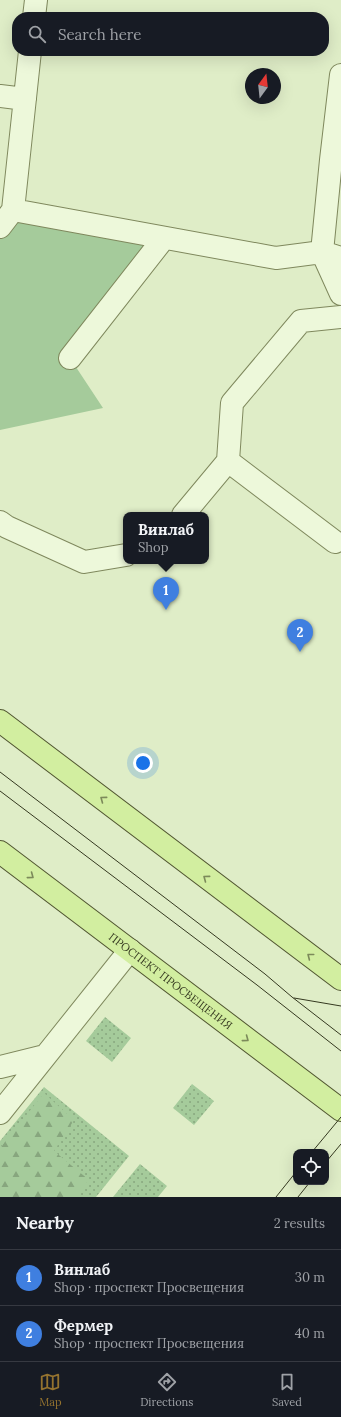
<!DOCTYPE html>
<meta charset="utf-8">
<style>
body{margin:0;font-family:Lora,serif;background:#242831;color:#f1f3f6}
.controls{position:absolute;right:12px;bottom:12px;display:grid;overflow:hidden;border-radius:8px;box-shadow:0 4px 16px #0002}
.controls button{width:36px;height:36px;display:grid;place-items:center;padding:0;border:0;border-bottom:1px solid #363941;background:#171b24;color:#f1f3f6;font:20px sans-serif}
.compass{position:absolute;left:245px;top:68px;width:36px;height:36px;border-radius:50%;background:#171b24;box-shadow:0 4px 16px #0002;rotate:15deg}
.you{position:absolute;left:143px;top:763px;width:14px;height:14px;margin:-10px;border:3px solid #fff;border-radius:50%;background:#1a73e8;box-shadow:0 0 0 6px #1a73e833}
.badge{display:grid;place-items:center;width:26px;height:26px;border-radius:50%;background:#95732f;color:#fff;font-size:13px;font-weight:700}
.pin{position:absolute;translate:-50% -33px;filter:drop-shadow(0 1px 2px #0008)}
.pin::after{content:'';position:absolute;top:21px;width:14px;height:12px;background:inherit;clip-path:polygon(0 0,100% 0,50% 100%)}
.popup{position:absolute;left:123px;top:512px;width:86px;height:52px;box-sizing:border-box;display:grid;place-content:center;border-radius:8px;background:#171b24;filter:drop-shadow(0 1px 3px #0005);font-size:13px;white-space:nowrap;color:#9ea1a6}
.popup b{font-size:15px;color:#f1f3f6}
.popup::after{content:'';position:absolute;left:50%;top:100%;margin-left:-8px;border:8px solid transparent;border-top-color:#171b24}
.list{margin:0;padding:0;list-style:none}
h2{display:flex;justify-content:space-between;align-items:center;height:52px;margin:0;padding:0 16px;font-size:17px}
h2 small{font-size:13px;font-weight:400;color:#9ea1a6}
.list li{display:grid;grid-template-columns:26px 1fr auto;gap:12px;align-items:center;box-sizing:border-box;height:56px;padding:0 16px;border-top:1px solid #363941}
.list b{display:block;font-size:15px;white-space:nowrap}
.list p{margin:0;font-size:13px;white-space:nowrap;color:#9ea1a6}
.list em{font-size:13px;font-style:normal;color:#9ea1a6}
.icon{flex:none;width:22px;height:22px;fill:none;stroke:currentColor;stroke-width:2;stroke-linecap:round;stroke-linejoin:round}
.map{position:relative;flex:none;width:341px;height:1197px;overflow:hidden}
.search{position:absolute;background:#171b24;box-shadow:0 4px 16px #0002;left:12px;right:12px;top:12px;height:44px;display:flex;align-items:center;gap:10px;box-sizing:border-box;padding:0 14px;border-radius:16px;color:#9ea1a6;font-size:15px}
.sheet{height:164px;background:#171b24}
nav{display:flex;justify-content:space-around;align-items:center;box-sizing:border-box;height:56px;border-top:1px solid #363941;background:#171b24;font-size:11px;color:#9ea1a6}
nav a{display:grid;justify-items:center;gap:2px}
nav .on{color:#95732f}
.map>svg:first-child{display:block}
</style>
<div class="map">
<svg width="341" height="1197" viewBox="0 0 341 1197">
<defs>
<pattern id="grass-dots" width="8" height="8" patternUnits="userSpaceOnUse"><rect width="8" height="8" fill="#a5cb9b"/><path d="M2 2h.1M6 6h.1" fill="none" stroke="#87a67e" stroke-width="1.8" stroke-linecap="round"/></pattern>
<pattern id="forest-firs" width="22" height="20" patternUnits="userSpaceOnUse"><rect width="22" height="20" fill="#a5cb9b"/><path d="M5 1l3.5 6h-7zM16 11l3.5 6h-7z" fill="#87a67e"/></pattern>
</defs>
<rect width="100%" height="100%" fill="#dfedc7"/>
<!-- grass -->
<path fill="url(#grass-dots)" d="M 105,1017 L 131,1038 L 112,1062 L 86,1041 Z
M 192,1084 L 214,1101 L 194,1125 L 173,1108 Z
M 44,1087 L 129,1156 L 96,1197 L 0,1197 L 0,1141 Z
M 140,1164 L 167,1186 L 158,1197 L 113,1197 Z"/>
<!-- forest -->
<path fill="url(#forest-firs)" d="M 44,1093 L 74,1120 L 54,1151 L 89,1180 L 75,1197 L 0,1197 L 0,1148 Z"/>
<!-- park -->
<path fill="#a5cb9b" d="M 13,210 L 164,238 L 70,358 L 103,408 L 0,430 L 0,227 Z"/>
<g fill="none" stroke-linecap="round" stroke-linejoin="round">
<!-- minor casing -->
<g stroke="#7f885d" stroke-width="24">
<path id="minor" d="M 34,17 L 36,0
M 0,96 L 25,99
M 13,210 L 276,258 L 322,252 L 331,160 L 341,75
M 0,227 L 13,210 L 30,51
M 341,258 L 322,252 L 341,294
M 70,358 L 164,238
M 183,515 L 228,461
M 0,522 L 7,527 L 84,562 L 126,555
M 335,542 L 228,461 L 232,403 L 301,321 L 341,317
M 0,1067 L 45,1056
M 0,1113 L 130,950"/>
</g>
<!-- major casing -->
<g stroke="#515631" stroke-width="24">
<g id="major">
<path d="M 0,721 L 341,979"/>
<path id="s1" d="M 0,852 L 341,1110"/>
</g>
</g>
<!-- minor -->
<use href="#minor" stroke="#edf8da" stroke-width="22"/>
<!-- major -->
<use href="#major" stroke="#d2eea0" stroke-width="22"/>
<!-- tram -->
<path stroke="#353920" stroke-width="1" d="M 0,772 L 265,974 L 292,997 L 341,1035
M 0,791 L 257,985 L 341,1051
M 294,998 L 341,1006
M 312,1152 L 341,1117
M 326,1162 L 341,1144
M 276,1197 L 296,1172
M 298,1197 L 310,1182"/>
</g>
<!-- one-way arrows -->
<defs><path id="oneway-chevron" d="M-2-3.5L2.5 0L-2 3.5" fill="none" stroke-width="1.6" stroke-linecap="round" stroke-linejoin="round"/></defs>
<g stroke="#7c8a5a">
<use href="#oneway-chevron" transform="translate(103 799) rotate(-143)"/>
<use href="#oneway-chevron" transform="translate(31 876) rotate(37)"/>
<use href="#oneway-chevron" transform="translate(206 878) rotate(-143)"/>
<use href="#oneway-chevron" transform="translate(310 956) rotate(-142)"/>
<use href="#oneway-chevron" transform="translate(246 1039) rotate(37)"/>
</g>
<g text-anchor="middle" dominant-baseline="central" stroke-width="3.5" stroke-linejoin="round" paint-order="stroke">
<!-- street labels -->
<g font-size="11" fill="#353920" stroke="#e9f5d6">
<text stroke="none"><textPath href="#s1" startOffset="214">ПРОСПЕКТ ПРОСВЕЩЕНИЯ</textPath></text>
</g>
</g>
</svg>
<div class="controls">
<button><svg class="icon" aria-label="locate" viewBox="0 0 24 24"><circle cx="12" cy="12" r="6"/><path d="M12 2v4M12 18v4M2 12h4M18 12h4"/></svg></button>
</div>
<svg class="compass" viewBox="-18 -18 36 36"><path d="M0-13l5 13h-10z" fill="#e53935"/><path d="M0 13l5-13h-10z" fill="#9ea1a6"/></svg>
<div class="you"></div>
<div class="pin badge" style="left:166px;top:610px;background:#3f7fe0">1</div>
<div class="popup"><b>Винлаб</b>Shop</div>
<div class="pin badge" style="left:300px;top:652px;background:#3f7fe0">2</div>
<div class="search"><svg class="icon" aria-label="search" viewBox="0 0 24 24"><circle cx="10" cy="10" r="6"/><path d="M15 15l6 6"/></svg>Search here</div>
</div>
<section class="sheet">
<h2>Nearby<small>2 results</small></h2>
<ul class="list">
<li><span class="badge" style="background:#3f7fe0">1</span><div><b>Винлаб</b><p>Shop · проспект Просвещения</p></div><em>30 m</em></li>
<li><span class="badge" style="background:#3f7fe0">2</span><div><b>Фермер</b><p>Shop · проспект Просвещения</p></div><em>40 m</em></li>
</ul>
</section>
<nav>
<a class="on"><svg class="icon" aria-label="map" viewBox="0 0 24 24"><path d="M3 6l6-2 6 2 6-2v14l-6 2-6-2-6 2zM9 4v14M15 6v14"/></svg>Map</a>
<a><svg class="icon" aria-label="directions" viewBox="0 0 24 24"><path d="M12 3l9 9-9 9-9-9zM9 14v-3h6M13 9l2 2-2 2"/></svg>Directions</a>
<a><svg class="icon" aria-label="saved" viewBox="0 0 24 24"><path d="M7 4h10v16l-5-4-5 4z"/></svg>Saved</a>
</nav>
